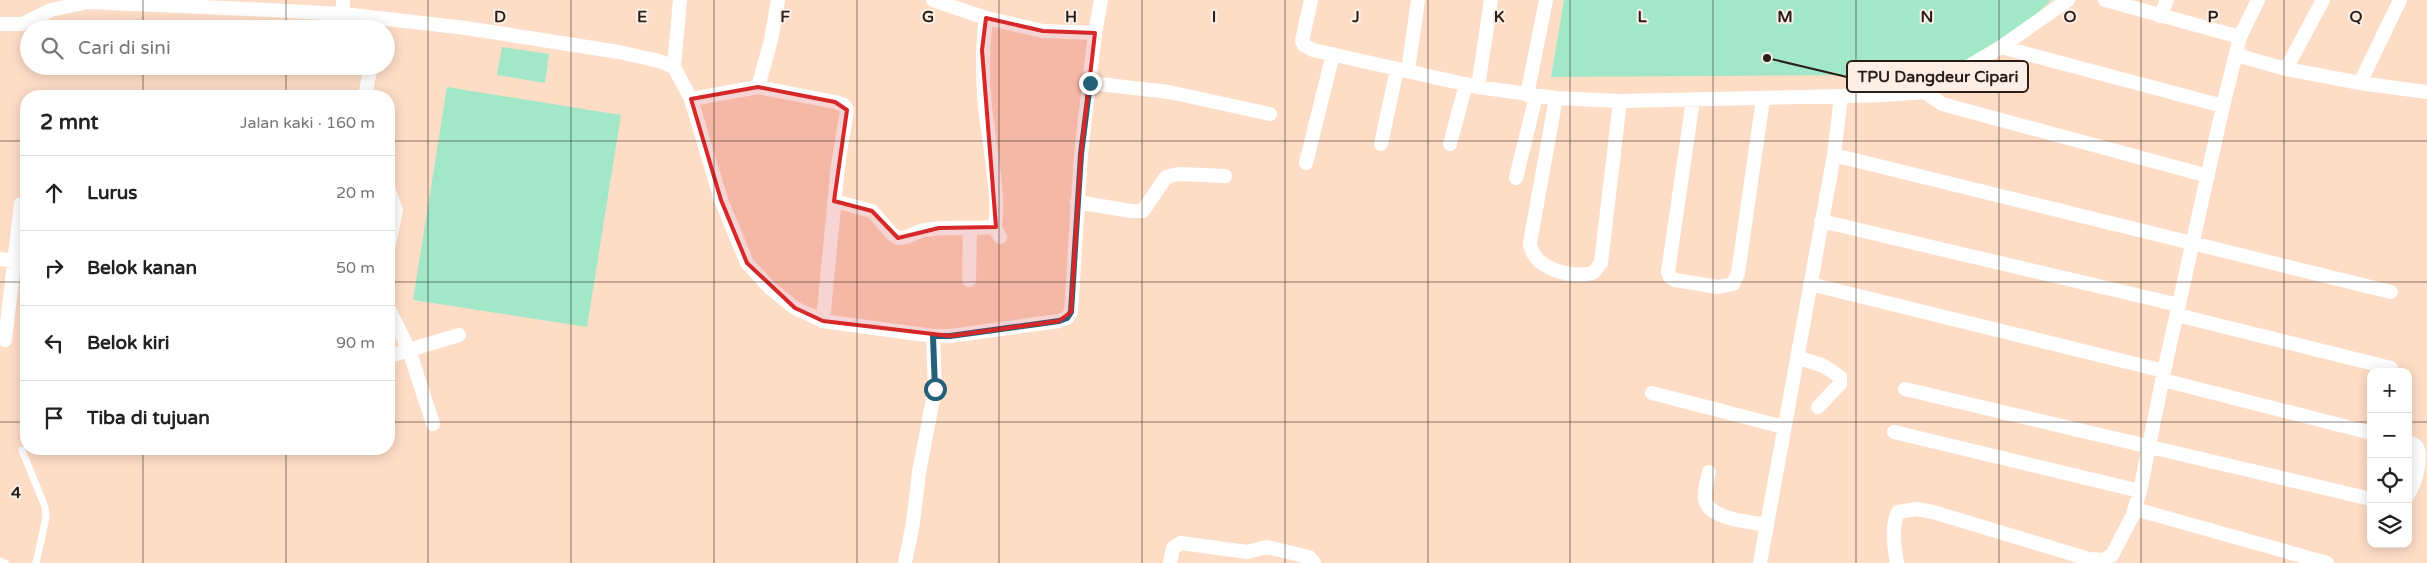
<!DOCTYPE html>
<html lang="id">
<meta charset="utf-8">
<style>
body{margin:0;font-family:"Varela Round",sans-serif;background:#f2f2f2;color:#222}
.controls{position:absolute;right:15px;bottom:15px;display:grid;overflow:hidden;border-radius:10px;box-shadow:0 2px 12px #0003}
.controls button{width:45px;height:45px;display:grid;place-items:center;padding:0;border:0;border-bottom:1px solid #e0e0e0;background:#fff;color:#222;font:25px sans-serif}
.stop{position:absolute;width:15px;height:15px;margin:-11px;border:4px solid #246178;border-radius:50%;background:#fff}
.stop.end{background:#246178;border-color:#fff;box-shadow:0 1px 5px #0008}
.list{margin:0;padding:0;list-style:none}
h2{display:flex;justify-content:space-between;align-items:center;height:65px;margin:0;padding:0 20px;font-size:21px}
h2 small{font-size:16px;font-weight:400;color:#767676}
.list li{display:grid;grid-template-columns:32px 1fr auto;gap:15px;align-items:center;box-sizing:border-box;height:75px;padding:0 20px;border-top:1px solid #e0e0e0}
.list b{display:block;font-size:19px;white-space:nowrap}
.list em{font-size:16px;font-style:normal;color:#767676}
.icon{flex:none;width:28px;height:28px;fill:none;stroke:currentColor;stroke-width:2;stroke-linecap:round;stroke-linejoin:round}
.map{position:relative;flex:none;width:2427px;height:563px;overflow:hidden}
.search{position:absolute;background:#fff;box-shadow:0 2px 12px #0003;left:20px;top:20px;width:375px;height:55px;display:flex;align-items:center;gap:12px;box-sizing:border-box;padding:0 18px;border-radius:28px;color:#767676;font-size:19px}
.panel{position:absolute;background:#fff;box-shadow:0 2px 12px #0003;left:20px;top:90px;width:375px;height:365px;border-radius:20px}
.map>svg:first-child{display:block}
</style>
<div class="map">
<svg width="2427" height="563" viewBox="0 0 2427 563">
<rect width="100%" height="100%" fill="#feddc6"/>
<!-- green -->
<path fill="#a2e8c8" d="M 1564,0 L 2051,0 L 2010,40 L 1936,85 L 1852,75 L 1551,77 Z
M 502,47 L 549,54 L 545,83 L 497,75 Z
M 447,87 L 621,115 L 587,327 L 413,300 Z"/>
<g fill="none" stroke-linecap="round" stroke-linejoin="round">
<!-- service -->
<path stroke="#fff" stroke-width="7" d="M 22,450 L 45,507 L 46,518 L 36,563
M 0,561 L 5,563"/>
<!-- minor -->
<path stroke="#fff" stroke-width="14" d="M 343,0 L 343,14
M 933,0 L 986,18 L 1043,31 L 1095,33
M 1311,0 L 1302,41 L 1304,45 L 1313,50 L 1478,87 L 1556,98 L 1620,101 L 1885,95 L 1925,92 L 2001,47 L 2068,0
M 2105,0 L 2240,37
M 2160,16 L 2167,0
M 986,18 C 982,48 982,76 985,106 C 987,130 1002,209 994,227 L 1000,237
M 0,24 L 22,24 L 51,10 L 88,2 L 247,9 L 343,14 L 466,28 L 619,52 L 659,61 L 674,67 L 691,99 L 721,200 L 747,263 L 770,288 L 795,308 L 823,321 L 933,336 L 950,336 L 1059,321 L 1067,318 L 1071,312 L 1081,154 L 1095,33 L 1101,0
M 2001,47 L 2223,106
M 2236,55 L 2286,69 L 2360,83 L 2427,92
M 674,67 L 680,0
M 2286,69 L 2323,0
M 1408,71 L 1418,0
M 1090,83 L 1169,92 L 1270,114
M 2360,83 L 2400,0
M 758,87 L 835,102 L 844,105 L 847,110 L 838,165 L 823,321
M 1478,87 L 1491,0
M 1925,92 L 1942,104 L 2208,176
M 1527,95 L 1546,0
M 365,96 L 371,66
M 1556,98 L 1530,243 C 1533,269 1570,278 1593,273 L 1601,263 L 1620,101
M 691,99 L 758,87 L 771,40 L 778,0
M 1693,100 L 1668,272 L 1670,277 L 1675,280 L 1718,287 L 1733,284 L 1738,273 L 1763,99
M 1381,144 L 1397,69
M 1450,144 L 1466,84
M 1834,155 L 2391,292
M 1306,163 L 1333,54
M 1516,178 L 1536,96
M 389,191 L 396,210 L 389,244
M 834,201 L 872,211 L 892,234 L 898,238 C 909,239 916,231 925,230 C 948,226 971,229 994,227
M 1077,202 L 1131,211 L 1143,211 L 1166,177 L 1178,174 L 1225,176
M 1821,221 L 2179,305
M 0,259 L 26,263
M 969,280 L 970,229
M 1810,284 L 2164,371
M 389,309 L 409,350 L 433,424
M 2177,315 L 2391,368
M 5,340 L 21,204
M 389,356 L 459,335
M 1797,357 L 1824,366 L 1840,377 L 1840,384 L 1818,407
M 2163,380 L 2371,433
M 1905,389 L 2371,499
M 1652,393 L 1784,427
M 1894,432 L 2140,491
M 2408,442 C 2411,443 2414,444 2416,446 C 2424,454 2414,486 2408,495
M 1709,472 C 1707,481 1704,491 1705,499 C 1707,519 1751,522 1767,525
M 2135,509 L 2327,563
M 905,563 L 913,523 L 919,472 L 935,389 L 933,336
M 1170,563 L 1173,548 L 1181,543 L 1247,552 L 1267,547 L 1309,557 L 1314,563
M 1760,563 L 1834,155 L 1841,97
M 1897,563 C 1894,547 1891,527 1898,512 L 1917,509 L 1933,512 L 2089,559
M 2087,563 L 2089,559 L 2104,560 L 2112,555 L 2132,517 L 2140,491 L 2164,371 L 2223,106 L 2240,37 L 2258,0"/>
</g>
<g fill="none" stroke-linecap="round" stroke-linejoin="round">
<!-- route -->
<path stroke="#246178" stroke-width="6" d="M 935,389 L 933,336 L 950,336 L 1059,321 L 1067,318 L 1071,312 L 1081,154 L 1090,83"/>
</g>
<!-- marked area -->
<path fill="#d62828" fill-opacity="0.2" stroke="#d62828" stroke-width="4" stroke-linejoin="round" d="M 986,18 L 1043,31 L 1095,33 L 1081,154 L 1071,312 L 1059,321 L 950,336 L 823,321 L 795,308 L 747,263 L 721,200 L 691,99 L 758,87 L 835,102 L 847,110 L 834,201 L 872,211 L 898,238 L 939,228 L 996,227 L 982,50 Z"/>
<!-- grid -->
<path fill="none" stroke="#2a1e16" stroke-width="1" stroke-opacity="0.55" d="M 143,0 L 143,29M 286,0 L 286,29M 428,0 L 428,563M 571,0 L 571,563M 714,0 L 714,563M 857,0 L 857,563M 999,0 L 999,563M 1142,0 L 1142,563M 1285,0 L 1285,563M 1428,0 L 1428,563M 1570,0 L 1570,563M 1713,0 L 1713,563M 1856,0 L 1856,563M 1999,0 L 1999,563M 2141,0 L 2141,563M 2284,0 L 2284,563M 143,66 L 143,96M 286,66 L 286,96M 0,141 L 26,141M 389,141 L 2427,141M 0,282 L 26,282M 389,282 L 2427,282M 0,422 L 26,422M 389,422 L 2371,422M 2408,422 L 2427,422M 143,449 L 143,563M 286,449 L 286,563"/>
<g font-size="16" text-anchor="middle" font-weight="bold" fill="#2a1e16" stroke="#fcefe5" stroke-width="4" stroke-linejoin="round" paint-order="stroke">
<text x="500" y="22">D</text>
<text x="642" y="22">E</text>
<text x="785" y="22">F</text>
<text x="928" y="22">G</text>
<text x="1071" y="22">H</text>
<text x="1214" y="22">I</text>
<text x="1356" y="22">J</text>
<text x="1499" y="22">K</text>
<text x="1642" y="22">L</text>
<text x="1785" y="22">M</text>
<text x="1927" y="22">N</text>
<text x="2070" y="22">O</text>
<text x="2213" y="22">P</text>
<text x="2356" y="22">Q</text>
<text x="16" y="498">4</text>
</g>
<!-- callouts -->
<path fill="none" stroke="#2a1e16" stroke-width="2" d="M1767 58L1847 77"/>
<circle fill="#2a1e16" stroke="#fcefe5" stroke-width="2" cx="1767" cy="58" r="5"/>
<rect fill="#fcefe5" stroke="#2a1e16" stroke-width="2" x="1847" y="61" width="181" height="31" rx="5"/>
<g font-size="16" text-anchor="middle" font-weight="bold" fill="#2a1e16">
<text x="1938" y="82">TPU Dangdeur Cipari</text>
</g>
</svg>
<div class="controls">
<button>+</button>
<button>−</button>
<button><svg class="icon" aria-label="locate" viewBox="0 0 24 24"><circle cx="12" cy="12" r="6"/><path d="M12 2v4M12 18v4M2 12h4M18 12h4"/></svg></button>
<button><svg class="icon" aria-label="layers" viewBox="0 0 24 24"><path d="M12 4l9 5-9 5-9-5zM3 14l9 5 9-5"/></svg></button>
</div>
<div class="stop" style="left:935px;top:389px"></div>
<div class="stop end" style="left:1090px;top:83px"></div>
<div class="search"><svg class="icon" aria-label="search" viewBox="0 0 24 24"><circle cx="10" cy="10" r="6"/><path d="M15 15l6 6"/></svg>Cari di sini</div>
<section class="panel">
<h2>2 mnt<small>Jalan kaki · 160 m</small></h2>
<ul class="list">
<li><svg class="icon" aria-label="ahead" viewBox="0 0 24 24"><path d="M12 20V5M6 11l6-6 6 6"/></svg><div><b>Lurus</b></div><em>20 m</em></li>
<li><svg class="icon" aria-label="right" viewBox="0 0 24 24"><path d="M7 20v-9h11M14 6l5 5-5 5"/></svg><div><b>Belok kanan</b></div><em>50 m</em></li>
<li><svg class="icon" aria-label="left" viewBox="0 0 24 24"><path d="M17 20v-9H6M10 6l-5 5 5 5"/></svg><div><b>Belok kiri</b></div><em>90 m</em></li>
<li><svg class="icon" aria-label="arrive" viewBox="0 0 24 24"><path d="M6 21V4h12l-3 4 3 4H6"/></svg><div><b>Tiba di tujuan</b></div></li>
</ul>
</section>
</div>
